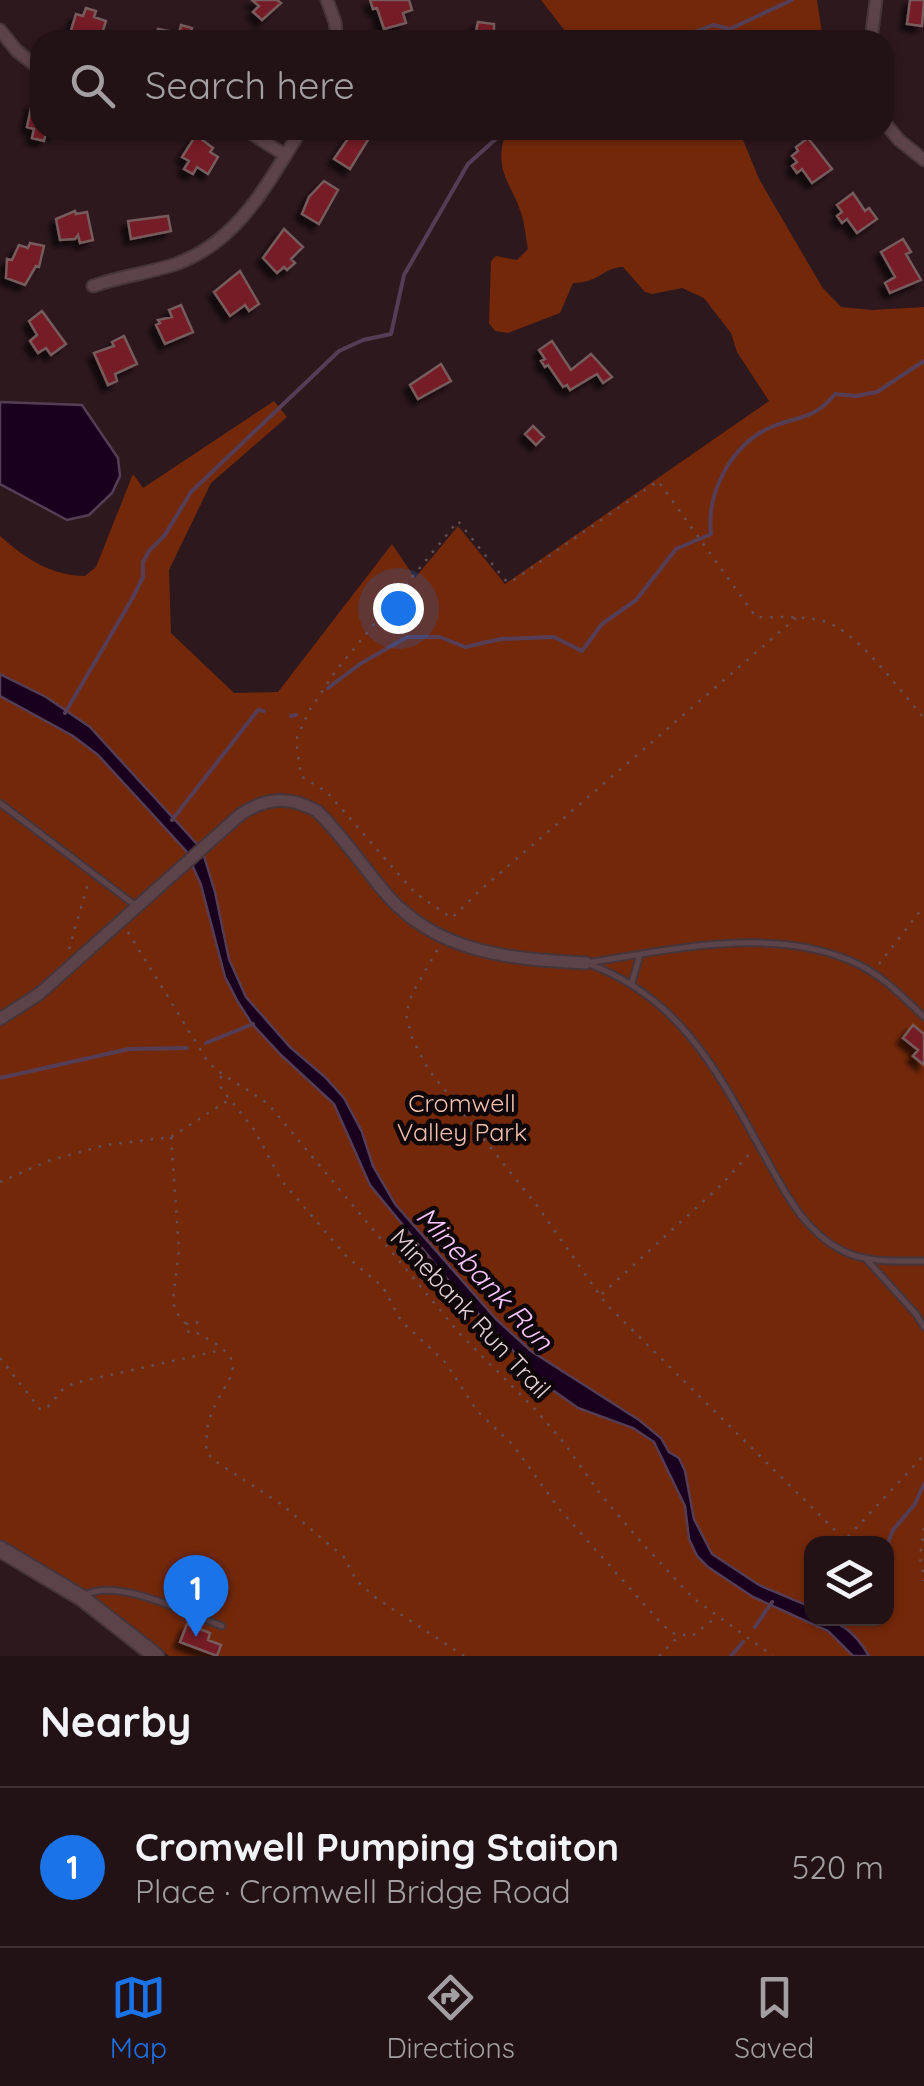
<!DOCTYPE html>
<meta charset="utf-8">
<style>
body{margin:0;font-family:Quicksand,sans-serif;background:#2a1b1f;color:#f1f3f6}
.controls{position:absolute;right:30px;bottom:30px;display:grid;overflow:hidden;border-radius:20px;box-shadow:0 2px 8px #0004}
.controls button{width:90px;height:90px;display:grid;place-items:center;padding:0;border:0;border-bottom:2px solid #3f3235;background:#221216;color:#f1f3f6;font:50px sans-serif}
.you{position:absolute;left:398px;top:608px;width:35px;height:35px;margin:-25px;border:8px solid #fff;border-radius:50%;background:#1a73e8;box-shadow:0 0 0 15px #1a73e833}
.badge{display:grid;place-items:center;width:65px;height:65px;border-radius:50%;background:#1a73e8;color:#fff;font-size:32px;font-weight:700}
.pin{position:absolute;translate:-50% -82px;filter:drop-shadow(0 2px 5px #0008)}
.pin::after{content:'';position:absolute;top:52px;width:35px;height:30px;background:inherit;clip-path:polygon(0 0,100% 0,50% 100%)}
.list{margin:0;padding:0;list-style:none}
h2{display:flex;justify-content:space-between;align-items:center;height:130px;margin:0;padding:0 40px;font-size:42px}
h2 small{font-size:32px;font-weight:400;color:#a29ea1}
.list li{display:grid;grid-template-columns:65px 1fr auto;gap:30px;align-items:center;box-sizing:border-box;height:160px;padding:0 40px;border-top:2px solid #3f3235}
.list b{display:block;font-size:38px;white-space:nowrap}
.list p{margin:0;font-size:32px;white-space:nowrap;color:#a29ea1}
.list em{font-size:32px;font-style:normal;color:#a29ea1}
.icon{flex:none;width:55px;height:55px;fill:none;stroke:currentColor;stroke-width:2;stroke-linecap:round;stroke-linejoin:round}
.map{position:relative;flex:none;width:924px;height:1656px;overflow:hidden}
.search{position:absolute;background:#221216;box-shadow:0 2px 8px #0004;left:30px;right:30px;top:30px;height:110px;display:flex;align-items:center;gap:25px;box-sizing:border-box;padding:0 35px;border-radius:30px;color:#a29ea1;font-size:38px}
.sheet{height:290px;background:#221216}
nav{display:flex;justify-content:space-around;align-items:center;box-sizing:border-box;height:140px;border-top:2px solid #3f3235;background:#221216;font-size:28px;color:#a29ea1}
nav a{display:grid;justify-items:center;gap:5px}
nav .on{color:#1a73e8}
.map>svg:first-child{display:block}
</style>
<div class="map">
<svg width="924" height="1656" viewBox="0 0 924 1656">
<defs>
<filter id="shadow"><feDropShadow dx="-6" dy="6" stdDeviation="2.5" flood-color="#0009"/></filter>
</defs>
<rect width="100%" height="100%" fill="#2d181e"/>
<!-- green -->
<path fill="#74280a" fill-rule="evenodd" d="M 541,0 L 817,0 L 823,40 L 572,40 Z
M 507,130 L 739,130 L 759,179 L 822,287 L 841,307 L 872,310 L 924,307 L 924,1656 L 169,1656 L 78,1586 L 0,1540 L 0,536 C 26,559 50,575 85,576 L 96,567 L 133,474 L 143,488 L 274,401 L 287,417 L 211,483 L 169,570 L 171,633 L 234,693 L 278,692 L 392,544 L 415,578 L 458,526 L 505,584 L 769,401 L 737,352 L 731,333 L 704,298 L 682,288 L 652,294 L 645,292 L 623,267 C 604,267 599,283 573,283 L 560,313 L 508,333 L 495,331 L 489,323 L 491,261 L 496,256 L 517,260 L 528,249 C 526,239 525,227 522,216 C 513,184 491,171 507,130 ZM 812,1544 L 886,1544 L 886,1618 L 812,1618 Z"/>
<!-- water -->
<path fill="#1a001f" stroke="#553e55" stroke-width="2.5" d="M 0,402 L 82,405 L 118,458 L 120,476 L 112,493 L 89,515 L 67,520 L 0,484 Z
M 0,674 L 46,697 L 90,727 L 197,844 L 203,853 L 215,892 L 229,959 L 246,997 L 290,1047 L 325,1077 L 344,1098 L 362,1132 L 373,1166 L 395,1204 L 496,1319 L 531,1351 L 639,1420 L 661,1438 L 669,1452 L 679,1458 L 685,1471 L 694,1519 L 712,1554 L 759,1585 L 811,1607 L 812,1618 C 840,1619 855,1632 869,1656 L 853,1656 L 828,1631 L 753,1597 L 708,1567 L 697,1556 L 689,1539 L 685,1506 L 654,1442 L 633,1428 L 578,1408 L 544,1384 L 458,1292 L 370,1185 L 334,1104 L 282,1056 L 252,1024 L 238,1002 L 225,977 L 201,885 L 186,851 L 98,755 L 73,736 L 0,696 Z"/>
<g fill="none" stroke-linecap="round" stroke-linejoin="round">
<!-- stream -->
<path stroke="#553e55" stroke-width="4" d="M 673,40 L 713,25 L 730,29 L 792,0
M 328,688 L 360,664 L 407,637 L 440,637 L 465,647 L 501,639 L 554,637 L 582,651 L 602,624 L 636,600 L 676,549 L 711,534 C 706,491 733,442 774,426 C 802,415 815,419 835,394 L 856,396 L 877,392 L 924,361
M 65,713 L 132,599 L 143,577 L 143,562 L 149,551 L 165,535 L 191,492 L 339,351 L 363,340 L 391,334 L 404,275 L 468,164 L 498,137 L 523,130
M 291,716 L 296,715
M 172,820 L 258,710 L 264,711
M 206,1043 L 253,1024
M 0,1078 L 129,1049 L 187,1048
M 886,1548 L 893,1530 L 915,1504 L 924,1484
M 755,1627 L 772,1602
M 731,1656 L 743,1642"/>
</g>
<!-- building -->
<path fill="#751b25" stroke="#765b5b" stroke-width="2.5" filter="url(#shadow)" d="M 252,0 L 277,0 L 281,3 L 262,20 L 253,12 L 259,6 Z
M 370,0 L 409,0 L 412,10 L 403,13 L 406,23 L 384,29 L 377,8 L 373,9 Z
M 910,0 L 924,0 L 922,26 L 907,24 Z
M 86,8 L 96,11 L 94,17 L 106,21 L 100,40 L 69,37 L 76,14 L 83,16 Z
M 478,22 L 494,24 L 494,40 L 474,40 Z
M 181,25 L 192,28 L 190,35 L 198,40 L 156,40 L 158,29 L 179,33 Z
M 32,103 L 40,105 L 40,130 L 56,130 L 55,135 L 46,133 L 44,141 L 32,138 L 34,129 L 27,127 Z
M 354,130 L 371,135 L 350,169 L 334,159 Z
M 196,135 L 213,148 L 210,152 L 218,157 L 208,174 L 197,167 L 193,174 L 184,169 L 189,161 L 182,157 Z
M 808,138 L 832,169 L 812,183 L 802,169 L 797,173 L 792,166 L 797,162 L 792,156 L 798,151 L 796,147 Z
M 324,181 L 338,190 L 319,224 L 302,214 L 309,197 Z
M 853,193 L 865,211 L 869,208 L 877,219 L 857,233 L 847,219 L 842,223 L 837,216 L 842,212 L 837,205 Z
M 75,211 L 76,214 L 87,212 L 93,240 L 80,243 L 78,235 L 75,239 L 60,240 L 56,219 Z
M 168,216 L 171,231 L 131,239 L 128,221 Z
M 284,229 L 303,247 L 291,259 L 295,263 L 287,270 L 284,267 L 277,273 L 263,258 Z
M 903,239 L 911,252 L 906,254 L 921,280 L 890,293 L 885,283 L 895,277 L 881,252 Z
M 30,243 L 44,246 L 39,267 L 36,266 L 25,285 L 6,278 L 7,259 L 12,260 L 19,245 L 28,248 Z
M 240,271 L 259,304 L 249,311 L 245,305 L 230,316 L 214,292 Z
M 181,305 L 193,332 L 165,344 L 156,325 L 160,323 L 158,320 L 172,317 L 169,310 Z
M 42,311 L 66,344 L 51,355 L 46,348 L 38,353 L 30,341 L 37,335 L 29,321 Z
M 124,336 L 137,364 L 115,374 L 117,381 L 108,385 L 94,353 L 114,346 L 112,342 Z
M 552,341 L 571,370 L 591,354 L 612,377 L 603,383 L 597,374 L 570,390 L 567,385 L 563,387 L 548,365 L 545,367 L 541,361 L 545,359 L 539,350 Z
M 441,364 L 451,381 L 418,399 L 410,385 Z
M 533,426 L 544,437 L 536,445 L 525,434 Z
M 913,1025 L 924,1034 L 924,1065 L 913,1056 L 918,1050 L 903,1038 Z
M 187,1624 L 210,1633 L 208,1640 L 221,1645 L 217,1656 L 180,1642 Z"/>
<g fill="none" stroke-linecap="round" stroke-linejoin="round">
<!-- service casing -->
<g stroke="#453439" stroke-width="9">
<path id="service" d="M 0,803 L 136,906
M 632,983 L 640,954
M 924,1017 C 902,996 880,973 851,961 C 770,926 670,950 586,963 C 683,997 721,1078 768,1162 C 787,1196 805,1231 841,1250 C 865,1263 897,1261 924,1261
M 867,1260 L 916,1314 L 924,1327
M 84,1596 C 115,1576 189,1614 222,1626"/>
</g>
<!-- minor casing -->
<g stroke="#453439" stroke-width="15">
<path id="minor" d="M 327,0 L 335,22 L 337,40
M 0,30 L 17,51 L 40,69
M 871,40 L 876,0
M 884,122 L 899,140 L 924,160
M 246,130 L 285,155
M 93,286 C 121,276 149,273 176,264 C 239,241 267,184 301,130
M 0,1019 L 39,994 L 241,814 C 267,797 290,796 317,811 C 343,836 363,867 387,895 C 439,954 512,959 586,963"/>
</g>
<!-- secondary casing -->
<g stroke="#453439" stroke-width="19">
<path id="secondary" d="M 0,1549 L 82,1598 L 156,1656"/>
</g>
<!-- path -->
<path stroke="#634f55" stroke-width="2.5" stroke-dasharray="2.5 8" stroke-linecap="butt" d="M 796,618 L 478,892 L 452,918 L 415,893 L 327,792 L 301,776 L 296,740 L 309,711 L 335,672 L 458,521 L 505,580 L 511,582 L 658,481 L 756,617 C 781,618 813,614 835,626 C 866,643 900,691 924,718
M 128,932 L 208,1062 C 226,1080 250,1089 270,1106 L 460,1334 L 534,1408 L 564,1443 L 601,1495 L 640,1541 L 693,1598 L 773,1656
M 69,949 L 89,880
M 437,950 L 412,994 L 406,1014 L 412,1038 L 428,1069 L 538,1207 L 606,1304 L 845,1540 L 924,1455
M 879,964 L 924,906
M 221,1076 L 221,1088 L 255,1131 L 281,1180 L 348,1258 L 383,1287 L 401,1321 L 446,1363 L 477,1411 L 513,1445 L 560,1510 L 660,1622 L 672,1633 L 692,1636 L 717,1617
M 171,1137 L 179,1250 L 173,1300 L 175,1311 L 186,1324 L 186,1330 L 191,1334 L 197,1333 C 260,1365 224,1375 209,1420 C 206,1430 207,1442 206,1452 L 215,1461 L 281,1504 L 344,1557 L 356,1580 L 376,1598 L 464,1656
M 0,1182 L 48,1161 L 105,1145 L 171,1137 L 227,1101
M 602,1294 L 720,1186 L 752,1151
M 186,1324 L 197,1322 L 197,1331
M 0,1358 L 40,1409 L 46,1409 L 62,1390 L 74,1383 L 222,1350
M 924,1528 L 920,1557 L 924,1581
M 659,1656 L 678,1637"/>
<!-- service -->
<use href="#service" stroke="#5c434a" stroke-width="5"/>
<!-- minor -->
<use href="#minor" stroke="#5c434a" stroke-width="11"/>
<!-- secondary -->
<use href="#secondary" stroke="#5c434a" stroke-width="15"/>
</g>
<g text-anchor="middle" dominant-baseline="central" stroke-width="9" stroke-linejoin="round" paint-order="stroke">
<!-- park labels -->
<g font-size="25" fill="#efbead" stroke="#0f0609">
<text x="462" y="1102">Cromwell<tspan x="462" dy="29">Valley Park</tspan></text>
</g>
<!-- street labels -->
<g font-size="25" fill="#dfcfd3" stroke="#0f0609">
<text transform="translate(471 1313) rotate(47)">Minebank Run Trail</text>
</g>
<!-- water labels -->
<g font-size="28" font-style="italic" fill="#f5c4fc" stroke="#0f0609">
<text transform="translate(485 1278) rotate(47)">Minebank Run</text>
</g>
</g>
</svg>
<div class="controls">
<button><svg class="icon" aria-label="layers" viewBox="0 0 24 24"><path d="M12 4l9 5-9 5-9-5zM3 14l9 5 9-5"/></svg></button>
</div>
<div class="you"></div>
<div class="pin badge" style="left:196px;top:1637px">1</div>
<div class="search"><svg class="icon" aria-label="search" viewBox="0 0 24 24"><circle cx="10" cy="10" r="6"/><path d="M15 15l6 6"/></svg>Search here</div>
</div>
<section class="sheet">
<h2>Nearby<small></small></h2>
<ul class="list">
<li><span class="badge">1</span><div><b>Cromwell Pumping Staiton</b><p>Place · Cromwell Bridge Road</p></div><em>520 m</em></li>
</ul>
</section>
<nav>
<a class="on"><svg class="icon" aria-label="map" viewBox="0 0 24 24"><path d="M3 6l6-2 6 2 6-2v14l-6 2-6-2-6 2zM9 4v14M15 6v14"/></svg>Map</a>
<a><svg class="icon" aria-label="directions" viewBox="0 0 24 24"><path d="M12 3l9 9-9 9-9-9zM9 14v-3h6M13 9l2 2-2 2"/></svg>Directions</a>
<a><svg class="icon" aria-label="saved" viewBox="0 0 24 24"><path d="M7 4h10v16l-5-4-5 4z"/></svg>Saved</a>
</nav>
